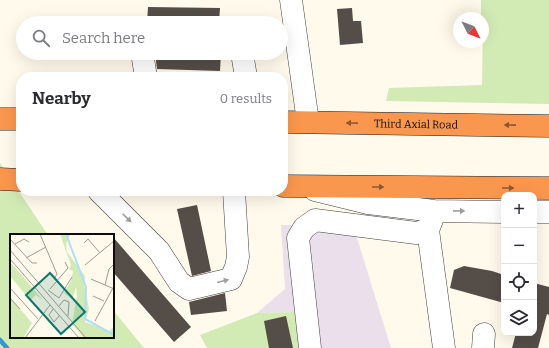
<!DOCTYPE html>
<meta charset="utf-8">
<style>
body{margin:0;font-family:Bitter,serif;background:#f2f2f3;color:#2b2b33}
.controls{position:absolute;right:12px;bottom:12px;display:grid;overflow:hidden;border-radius:8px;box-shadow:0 4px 16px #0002}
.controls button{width:36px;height:36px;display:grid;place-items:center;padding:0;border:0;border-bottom:1px solid #e1e1e2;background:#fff;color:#2b2b33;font:20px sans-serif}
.compass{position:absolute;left:453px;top:12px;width:36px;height:36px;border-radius:50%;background:#fff;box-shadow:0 4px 16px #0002;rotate:132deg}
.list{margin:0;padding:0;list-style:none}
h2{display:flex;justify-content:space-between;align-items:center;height:52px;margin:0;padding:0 16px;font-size:17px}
h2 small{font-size:13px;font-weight:400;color:#7c7c81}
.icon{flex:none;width:22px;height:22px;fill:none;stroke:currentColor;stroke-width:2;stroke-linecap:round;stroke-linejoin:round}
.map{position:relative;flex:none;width:549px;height:348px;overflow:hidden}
.search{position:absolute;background:#fff;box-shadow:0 4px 16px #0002;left:16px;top:16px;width:272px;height:44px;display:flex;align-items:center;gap:10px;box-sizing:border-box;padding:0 14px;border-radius:22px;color:#7c7c81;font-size:15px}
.panel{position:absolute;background:#fff;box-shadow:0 4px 16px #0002;left:16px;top:72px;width:272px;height:124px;border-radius:16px}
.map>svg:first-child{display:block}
</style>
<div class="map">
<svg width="549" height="348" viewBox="0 0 549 348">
<rect width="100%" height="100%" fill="#fffaeb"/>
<!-- industrial -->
<path fill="#eadfeb" d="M 281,225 L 353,225 L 391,348 L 307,348 L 296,312 L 257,313 L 285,289 Z"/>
<!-- green -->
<path fill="#d2eab4" d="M 481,0 L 549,0 L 549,104 L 386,101 L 389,88 L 482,85 L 483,18 L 481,18 Z
M 0,163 L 48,235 L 11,235 L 11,337 L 113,337 L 113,310 L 144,348 L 0,348 Z
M 296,312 L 307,348 L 207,348 L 200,335 L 257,313 Z"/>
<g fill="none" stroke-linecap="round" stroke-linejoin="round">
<!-- stream -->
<path stroke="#3297d2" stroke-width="4.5" d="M 0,340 L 7,348"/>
</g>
<!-- building -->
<path fill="#554d48" d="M 148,7 L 220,8 L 219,23 L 147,23 Z
M 352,8 L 353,21 L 361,21 L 363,43 L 340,45 L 337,9 Z
M 155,53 L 221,53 L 220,71 L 157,69 Z
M 197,205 L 211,271 L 192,276 L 177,209 Z
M 113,237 L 191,327 L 174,342 L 113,272 Z
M 464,266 L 492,271 L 504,275 L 504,303 L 450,288 L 454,270 Z
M 534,283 L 549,287 L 549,315 L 547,314 L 538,348 L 512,348 L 516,333 L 534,333 Z
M 225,293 L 227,311 L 191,315 L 189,302 Z
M 286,316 L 293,348 L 269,348 L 264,321 Z"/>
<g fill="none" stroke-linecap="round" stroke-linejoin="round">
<!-- minor casing -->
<g stroke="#3f3f3f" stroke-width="23">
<path id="minor" d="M 291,0 L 308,122
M 142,53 L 146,77
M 242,53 L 246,77
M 315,190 L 368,203 L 434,211 L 504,212
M 99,191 L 159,251 L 179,282 L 189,289 L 231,279 L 236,267 L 238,257 L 234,191
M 534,212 L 549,212
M 428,230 L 444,348
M 310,348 L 298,238 L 304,228 L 315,220 L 416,233 L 428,230 L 432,220 L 434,211
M 483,348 L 484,334"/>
</g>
<!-- highway casing -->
<g stroke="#1d1d1d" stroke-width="23">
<g id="highway">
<path d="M 0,119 L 21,119"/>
<path id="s1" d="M 283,122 L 549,126"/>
<path d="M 0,179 L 21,180"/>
<path d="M 283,186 L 549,188"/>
</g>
</g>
<!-- minor -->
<use href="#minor" stroke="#fff" stroke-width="22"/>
<!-- highway -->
<use href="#highway" stroke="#fa974e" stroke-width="22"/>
</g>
<!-- one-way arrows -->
<defs><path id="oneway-solid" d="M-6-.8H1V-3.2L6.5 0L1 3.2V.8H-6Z"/></defs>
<g fill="#8f5830">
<use href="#oneway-solid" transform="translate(352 123) rotate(-179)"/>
<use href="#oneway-solid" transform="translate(510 125) rotate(-179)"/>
<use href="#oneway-solid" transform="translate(378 187)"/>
<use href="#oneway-solid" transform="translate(508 188)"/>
</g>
<g fill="#9e9e9e">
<use href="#oneway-solid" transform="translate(459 211) rotate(1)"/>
<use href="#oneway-solid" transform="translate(127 218) rotate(44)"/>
<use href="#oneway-solid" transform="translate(223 281) rotate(-14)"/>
</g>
<g text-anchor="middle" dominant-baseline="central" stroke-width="4" stroke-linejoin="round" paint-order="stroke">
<!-- street labels -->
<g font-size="11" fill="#0c0c0c" stroke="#fff">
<text stroke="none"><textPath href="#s1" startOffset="133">Third Axial Road</textPath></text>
</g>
</g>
<!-- overview -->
<g transform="translate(10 234)">
<rect width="104" height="104" fill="#fffaeb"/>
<path d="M 50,0 L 60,1 L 56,10 L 57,18 L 75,42 L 74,50 L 79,75 L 75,88 L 99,97 L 104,93 L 104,104 L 74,104 L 62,90 L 67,61 L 66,53 L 62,65 L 54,59 L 61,47 L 63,37 L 59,35 L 61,31 ZM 0,28 L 33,66 L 26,61 L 20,66 L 0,42 ZM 0,63 L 22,89 L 13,104 L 0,104 Z" fill="#d2eab4"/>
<path fill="none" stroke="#aedff8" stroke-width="2" d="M 56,0 L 76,53 L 75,85 L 104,101"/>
<path fill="none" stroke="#9e9b92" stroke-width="1" d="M 30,0 L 47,40 L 44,45M 0,5 L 22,29 L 27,29M 74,9 L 78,5 L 90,19M 5,10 L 14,5 L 19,8M 0,16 L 76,104M 16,24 L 36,13M 0,25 L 69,104M 75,31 L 104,7M 81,45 L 102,54M 95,51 L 99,35 L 104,30M 0,54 L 28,85M 40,55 L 58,34 L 55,28M 38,56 L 49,64 L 62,43M 83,62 L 94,67M 0,64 L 10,75M 49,72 L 54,66 L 59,68 L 58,82M 43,75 L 39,81 L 44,88 L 49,82M 85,87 L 104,52M 15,104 L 40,71"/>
<path fill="#0f766e" fill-opacity="0.15" stroke="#0f766e" stroke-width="2" d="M 40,39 L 75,78 L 51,100 L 16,61 Z"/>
<rect width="104" height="104" fill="none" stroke="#0c0c0c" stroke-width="2"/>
</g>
</svg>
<div class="controls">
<button>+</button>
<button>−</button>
<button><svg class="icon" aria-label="locate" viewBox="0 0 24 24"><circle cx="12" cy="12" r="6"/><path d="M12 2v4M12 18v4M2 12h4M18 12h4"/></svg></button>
<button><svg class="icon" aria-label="layers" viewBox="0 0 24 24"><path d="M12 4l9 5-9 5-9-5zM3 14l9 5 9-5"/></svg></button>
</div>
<svg class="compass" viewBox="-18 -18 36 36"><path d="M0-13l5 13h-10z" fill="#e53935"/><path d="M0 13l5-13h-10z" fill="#7c7c81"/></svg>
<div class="search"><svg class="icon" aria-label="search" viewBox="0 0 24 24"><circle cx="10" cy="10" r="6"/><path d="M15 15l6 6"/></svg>Search here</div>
<section class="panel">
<h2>Nearby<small>0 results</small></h2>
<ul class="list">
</ul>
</section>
</div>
